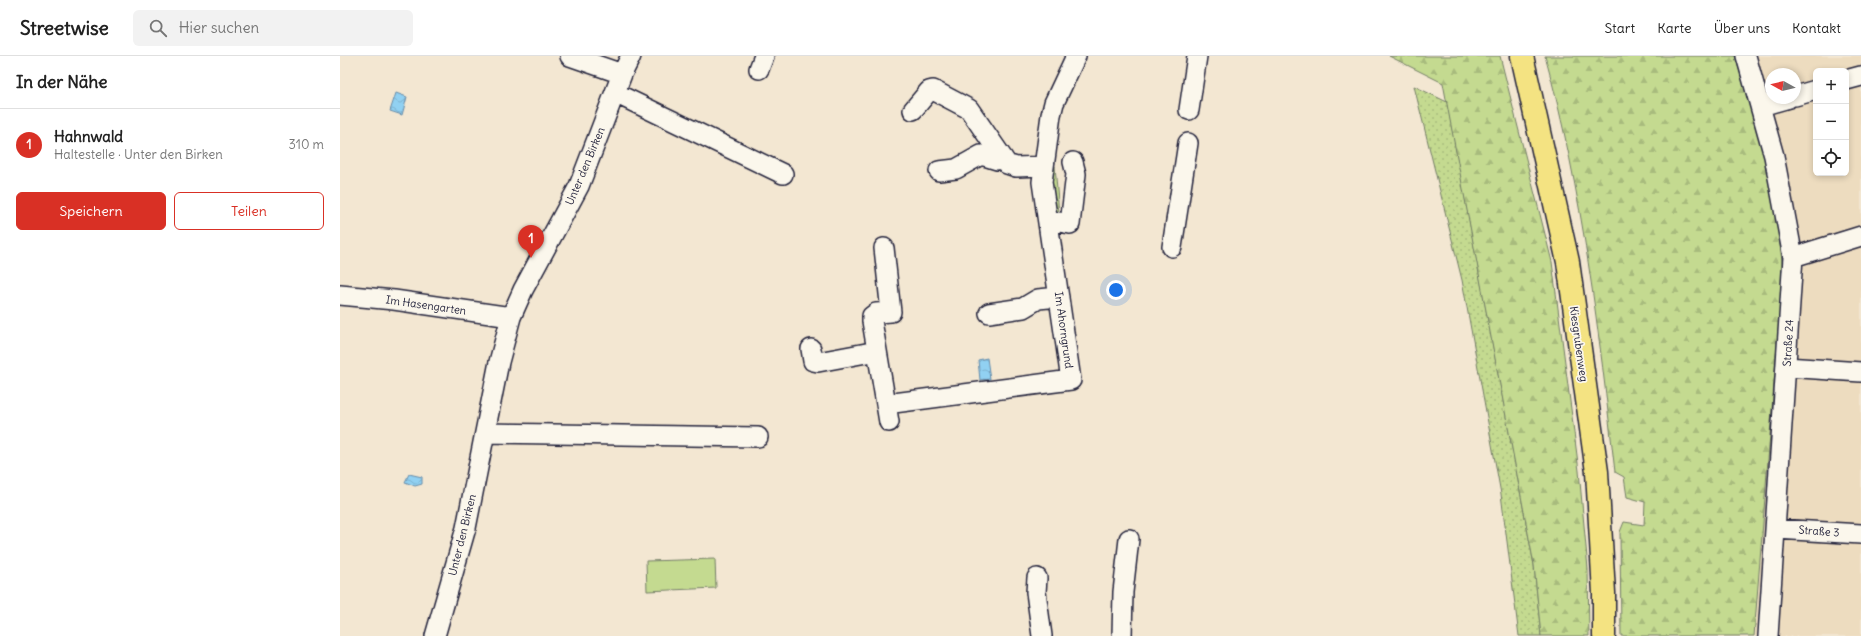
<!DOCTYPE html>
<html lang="de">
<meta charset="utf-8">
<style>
body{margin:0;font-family:Delius,sans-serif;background:#f2f2f2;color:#222}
.controls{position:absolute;right:12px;top:12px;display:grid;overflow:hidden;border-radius:6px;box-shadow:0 2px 6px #0003}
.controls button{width:36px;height:36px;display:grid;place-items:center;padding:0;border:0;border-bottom:1px solid #e0e0e0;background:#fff;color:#222;font:20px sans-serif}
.compass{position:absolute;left:1425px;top:12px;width:36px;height:36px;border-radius:50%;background:#fff;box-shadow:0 2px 6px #0003;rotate:278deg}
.you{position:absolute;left:776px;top:234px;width:14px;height:14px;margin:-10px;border:3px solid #fff;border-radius:50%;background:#1a73e8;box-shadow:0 0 0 6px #1a73e833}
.badge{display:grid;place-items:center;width:26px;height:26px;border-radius:50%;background:#d93025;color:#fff;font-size:13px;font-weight:700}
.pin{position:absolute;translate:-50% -33px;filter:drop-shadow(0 1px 2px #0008)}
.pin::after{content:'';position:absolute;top:21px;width:14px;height:12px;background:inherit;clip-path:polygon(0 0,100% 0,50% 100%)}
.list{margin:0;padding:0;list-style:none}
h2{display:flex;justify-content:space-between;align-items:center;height:52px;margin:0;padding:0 16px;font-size:17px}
h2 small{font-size:13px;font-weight:400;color:#767676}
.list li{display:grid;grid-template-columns:26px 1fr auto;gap:12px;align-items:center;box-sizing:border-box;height:72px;padding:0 16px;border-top:1px solid #e0e0e0}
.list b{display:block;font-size:15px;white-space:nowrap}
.list p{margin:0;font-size:13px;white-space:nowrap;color:#767676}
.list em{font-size:13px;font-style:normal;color:#767676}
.actions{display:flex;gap:8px;padding:12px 16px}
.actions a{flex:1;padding:9px 0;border:1px solid #d93025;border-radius:6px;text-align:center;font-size:14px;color:#d93025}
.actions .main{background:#d93025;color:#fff}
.icon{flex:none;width:22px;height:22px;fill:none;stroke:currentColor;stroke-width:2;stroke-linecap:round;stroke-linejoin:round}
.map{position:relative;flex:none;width:1521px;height:580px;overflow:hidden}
header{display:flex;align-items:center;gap:24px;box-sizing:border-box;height:56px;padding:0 20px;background:#fff;border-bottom:1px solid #e0e0e0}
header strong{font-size:19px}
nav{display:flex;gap:22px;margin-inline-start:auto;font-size:14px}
.search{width:280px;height:36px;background:#f2f2f2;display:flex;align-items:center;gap:10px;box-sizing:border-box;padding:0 14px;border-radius:6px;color:#767676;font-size:15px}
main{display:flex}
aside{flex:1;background:#fff}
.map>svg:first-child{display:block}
</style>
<header>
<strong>Streetwise</strong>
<div class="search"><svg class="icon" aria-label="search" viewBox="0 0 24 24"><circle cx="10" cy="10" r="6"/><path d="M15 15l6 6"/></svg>Hier suchen</div>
<nav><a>Start</a><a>Karte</a><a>Über uns</a><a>Kontakt</a></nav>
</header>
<main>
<aside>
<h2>In der Nähe<small></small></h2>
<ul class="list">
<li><span class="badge">1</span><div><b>Hahnwald</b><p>Haltestelle · Unter den Birken</p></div><em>310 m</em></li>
</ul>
<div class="actions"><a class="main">Speichern</a><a>Teilen</a></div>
</aside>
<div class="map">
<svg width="1521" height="580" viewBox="0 0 1521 580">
<defs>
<pattern id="green-dots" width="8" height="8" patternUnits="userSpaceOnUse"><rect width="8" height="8" fill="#c4da90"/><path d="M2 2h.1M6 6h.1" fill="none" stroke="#a8bb7d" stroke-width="1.8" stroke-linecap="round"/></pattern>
<pattern id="forest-firs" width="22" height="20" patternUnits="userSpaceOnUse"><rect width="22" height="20" fill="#c4da90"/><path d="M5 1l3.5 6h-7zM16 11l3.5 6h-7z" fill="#a8bb7d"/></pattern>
<pattern id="water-waves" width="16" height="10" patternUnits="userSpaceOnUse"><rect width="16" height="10" fill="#91d1f2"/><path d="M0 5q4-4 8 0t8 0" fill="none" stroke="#7db3d0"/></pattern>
</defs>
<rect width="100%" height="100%" fill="#f3e7d2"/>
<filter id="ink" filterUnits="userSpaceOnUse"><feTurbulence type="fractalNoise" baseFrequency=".025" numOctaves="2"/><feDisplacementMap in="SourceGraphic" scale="8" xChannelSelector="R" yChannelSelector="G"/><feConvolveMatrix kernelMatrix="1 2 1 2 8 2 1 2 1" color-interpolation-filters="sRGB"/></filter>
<g filter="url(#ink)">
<!-- built -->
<path fill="#eddcbf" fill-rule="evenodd" d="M 1305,0 L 1521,0 L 1521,580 L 1387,580 ZM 1476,15 L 1506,15 L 1506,117 L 1476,117 ZM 1431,18 L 1455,18 L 1455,42 L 1431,42 Z"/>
<!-- green -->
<path fill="url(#green-dots)" stroke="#737e66" d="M 1074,30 L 1107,46 L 1194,509 L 1201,580 L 1179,580 L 1161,438 L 1122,224 Z
M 715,110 L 719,158 L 711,158 L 712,113 Z"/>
<!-- forest -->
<path fill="url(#forest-firs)" stroke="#737e66" d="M 1049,0 L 1160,0 L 1212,206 L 1239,415 L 1248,513 L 1249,580 L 1201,580 L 1194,509 L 1103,27 Z
M 1205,0 L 1395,0 L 1423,89 L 1436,154 L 1443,214 L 1414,580 L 1281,580 L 1280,476 L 1284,466 L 1304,469 L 1305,446 L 1287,441 L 1284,421 L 1275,416 C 1259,277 1243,136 1205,0 Z"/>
<!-- pitch -->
<path fill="#c4da90" stroke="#737e66" d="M 375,503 L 376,532 L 307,535 L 306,505 Z"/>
<!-- water -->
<path fill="url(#water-waves)" stroke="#658ba9" d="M 56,37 L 67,41 L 62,59 L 50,55 Z
M 647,302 L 650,323 L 640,324 L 638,304 Z
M 69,418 L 82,421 L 82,428 L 75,430 L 65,426 Z"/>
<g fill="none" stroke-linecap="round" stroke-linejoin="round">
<!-- minor casing -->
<g stroke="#22223b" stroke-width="22">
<path id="minor" d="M 230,0 L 282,18
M 1406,0 L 1434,100 L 1453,201 L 1428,580
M 419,13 L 424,0
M 1506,24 L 1521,20
M 275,37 L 443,118
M 1455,40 L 1476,34
M 1421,50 L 1449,42
M 573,54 L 589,35 L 593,34 L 629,53 L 667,108 L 676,111 L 704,110
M 849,54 L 857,0
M 599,115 L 616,113 L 641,99 L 657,104 L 663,102
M 708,164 L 730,168 L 736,118 L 733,106
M 832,191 L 848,87
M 544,192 L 551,256 L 536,257 L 532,260 L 532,265 L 549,366
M 1453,201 L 1521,180
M 0,239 L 54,244 L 171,261
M 649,257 L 683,252 L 698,243 L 719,241
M 471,293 L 473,305 L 478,306 L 537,295
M 1446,311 L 1521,316
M 546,348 L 731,324 L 702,126 L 711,59 L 714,47 L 736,0
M 145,377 L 418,381
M 1436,473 L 1521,478
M 697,522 L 696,536 L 702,580
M 95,580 L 126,472 L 159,306 L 171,261 L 183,234 L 239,130 L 282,18 L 291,0
M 782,580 L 783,536 L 789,483"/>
</g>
<!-- major casing -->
<g stroke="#22223b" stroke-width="25">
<path id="major" d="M 1182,0 L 1228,206 L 1257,416 L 1264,537 L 1264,580"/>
</g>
<!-- minor -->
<use href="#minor" stroke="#fbf7ec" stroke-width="19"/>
<!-- major -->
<use href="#major" stroke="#f4e382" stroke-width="22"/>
</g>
</g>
<g text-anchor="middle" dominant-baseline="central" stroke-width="3.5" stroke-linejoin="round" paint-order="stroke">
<!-- street labels -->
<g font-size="11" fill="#22223b" stroke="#fbf7ec">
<text transform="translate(245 110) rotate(-67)">Unter den Birken</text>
<text transform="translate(86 249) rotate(8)">Im Hasengarten</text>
<text transform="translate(724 274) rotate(82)">Im Ahorngrund</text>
<text transform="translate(1448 287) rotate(-87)">Straße 24</text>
<text transform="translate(1239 288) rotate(82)">Kiesgrubenweg</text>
<text transform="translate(1479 475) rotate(4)">Straße 3</text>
<text transform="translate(122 479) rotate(-76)">Unter den Birken</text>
</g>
</g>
</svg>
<div class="controls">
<button>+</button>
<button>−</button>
<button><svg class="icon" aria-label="locate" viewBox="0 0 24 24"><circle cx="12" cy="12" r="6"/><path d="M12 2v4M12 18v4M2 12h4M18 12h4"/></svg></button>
</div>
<svg class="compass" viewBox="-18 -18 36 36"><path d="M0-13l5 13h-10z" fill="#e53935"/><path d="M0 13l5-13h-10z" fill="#767676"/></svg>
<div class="you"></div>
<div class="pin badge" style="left:191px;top:202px">1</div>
</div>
</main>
